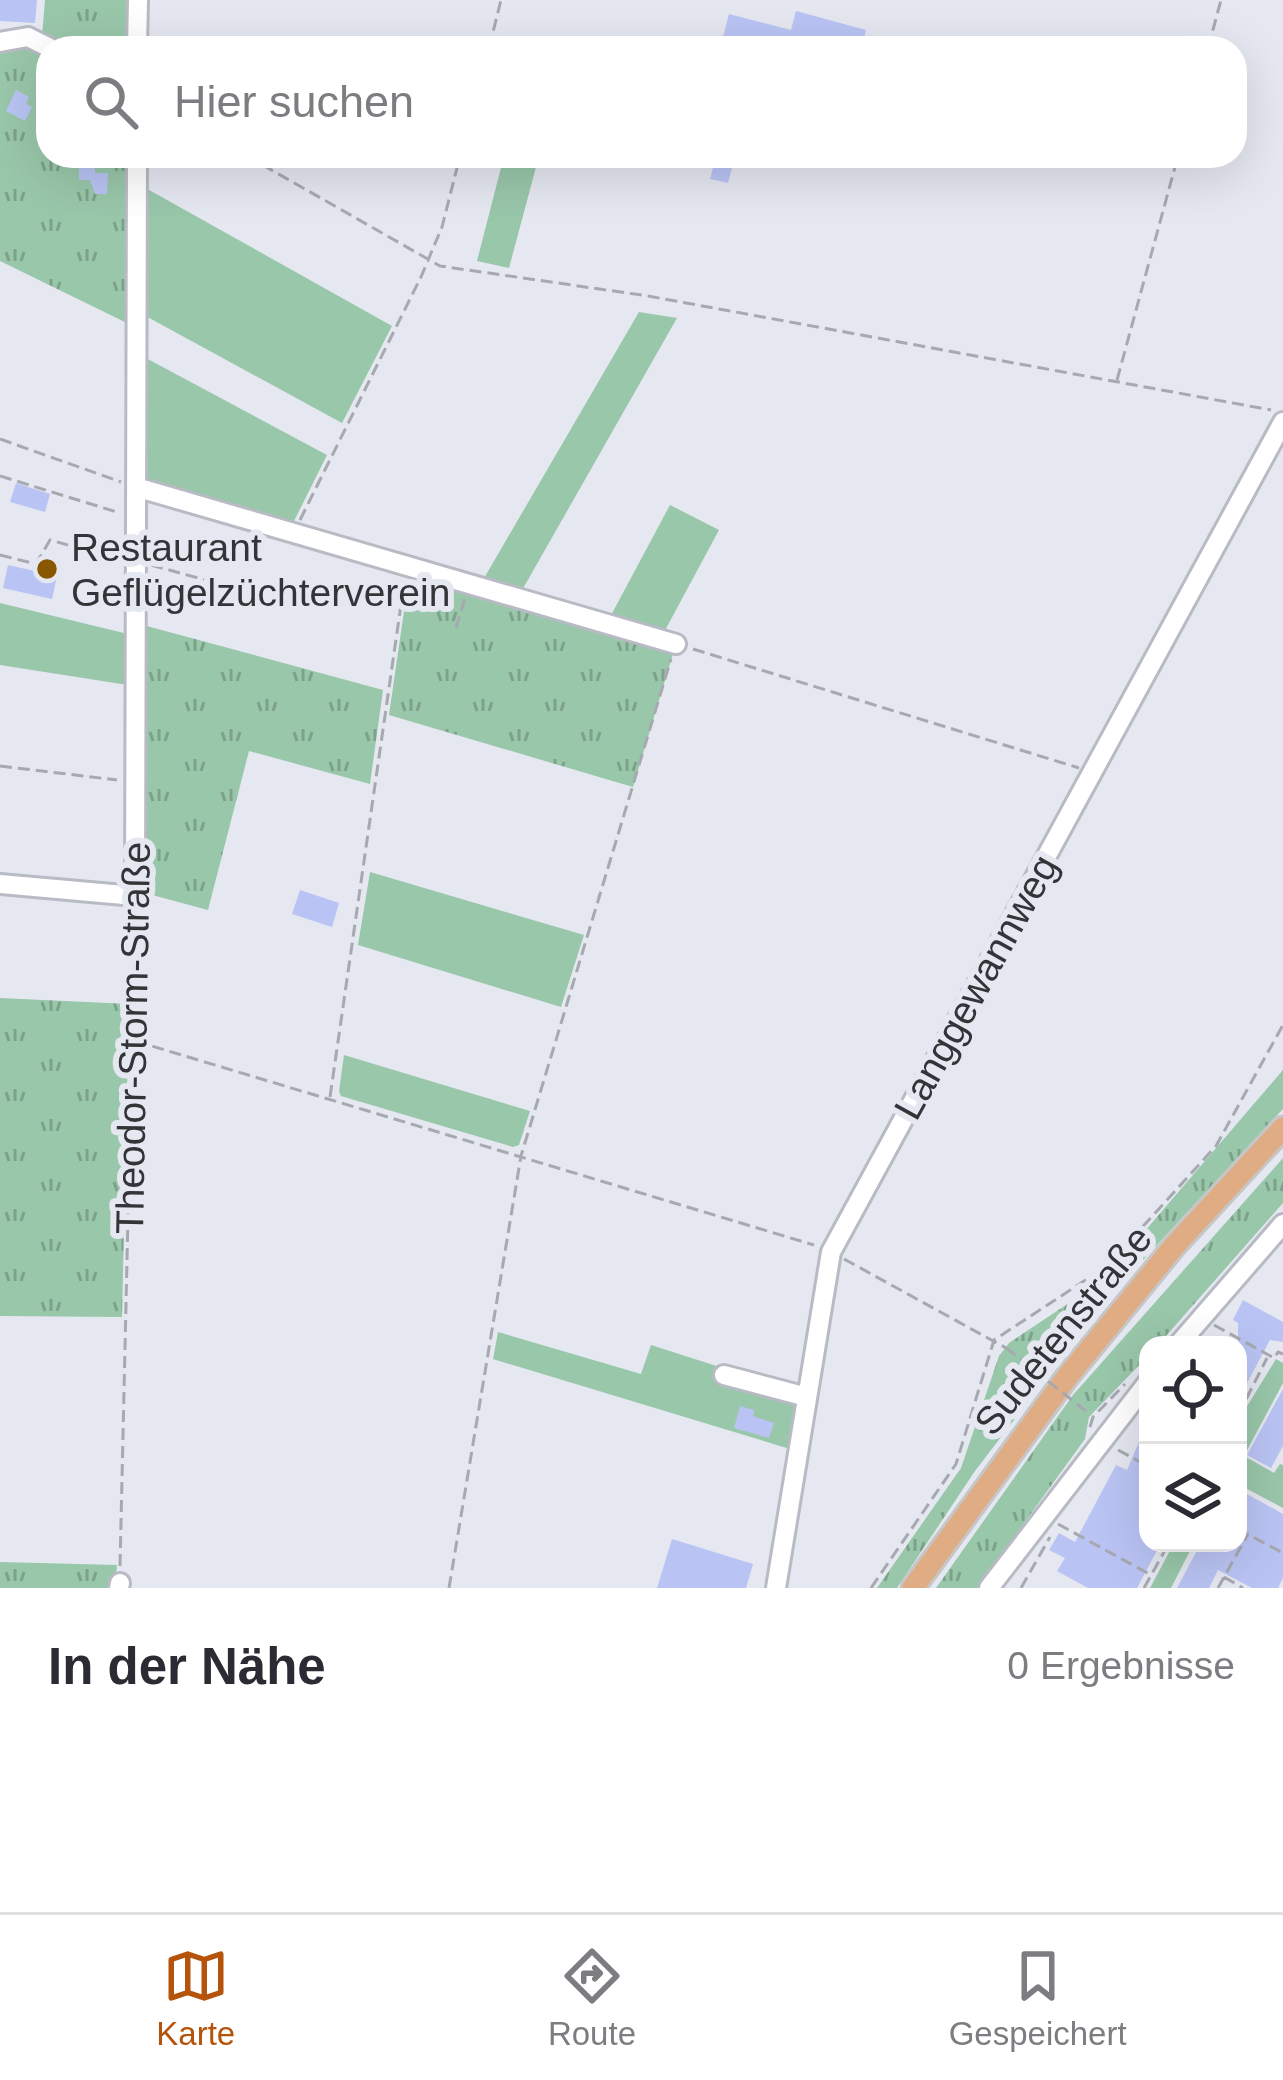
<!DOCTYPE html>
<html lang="de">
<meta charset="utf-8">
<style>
body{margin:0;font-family:Arial,sans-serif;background:#f7f7f7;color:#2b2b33}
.controls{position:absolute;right:36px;bottom:36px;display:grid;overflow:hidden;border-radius:24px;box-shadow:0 12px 48px #0002}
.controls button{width:108px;height:108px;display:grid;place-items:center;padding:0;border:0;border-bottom:3px solid #e1e1e2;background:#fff;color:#2b2b33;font:60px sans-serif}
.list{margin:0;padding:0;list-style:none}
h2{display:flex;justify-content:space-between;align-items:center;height:156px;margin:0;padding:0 48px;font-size:51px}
h2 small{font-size:39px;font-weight:400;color:#7c7c81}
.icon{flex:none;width:66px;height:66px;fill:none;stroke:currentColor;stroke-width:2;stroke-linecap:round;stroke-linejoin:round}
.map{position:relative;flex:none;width:1283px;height:1588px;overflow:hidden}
.search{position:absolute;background:#fff;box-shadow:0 12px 48px #0002;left:36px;right:36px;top:36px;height:132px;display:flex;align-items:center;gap:30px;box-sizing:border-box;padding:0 42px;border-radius:36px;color:#7c7c81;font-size:45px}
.sheet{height:324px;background:#fff}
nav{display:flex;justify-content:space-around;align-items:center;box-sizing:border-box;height:168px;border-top:3px solid #e1e1e2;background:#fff;font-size:33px;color:#7c7c81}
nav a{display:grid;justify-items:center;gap:6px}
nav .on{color:#b45309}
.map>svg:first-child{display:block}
</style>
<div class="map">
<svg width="1283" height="1588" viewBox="0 0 1283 1588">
<defs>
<pattern id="grass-tufts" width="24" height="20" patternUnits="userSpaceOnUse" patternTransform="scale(3)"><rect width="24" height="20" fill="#99c7aa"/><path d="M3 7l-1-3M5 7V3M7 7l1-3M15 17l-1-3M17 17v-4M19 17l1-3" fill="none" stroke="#7da28b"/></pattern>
</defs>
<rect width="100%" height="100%" fill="#e5e7f1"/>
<!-- grass -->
<path fill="url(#grass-tufts)" d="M 45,0 L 134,0 L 133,48 L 48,48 L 48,156 L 132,156 L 133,326 L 0,261 L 0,49 L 42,36 Z
M 410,570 L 676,644 L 633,787 L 389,715 Z
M 143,625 L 383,690 L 370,784 L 249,751 L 208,910 L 141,892 Z
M 0,998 L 129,1004 L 122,1317 L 0,1316 Z
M 1283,1070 L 1283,1109 L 1105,1301 L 975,1471 L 897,1588 L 877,1588 L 961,1468 L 999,1356 L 1009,1343 L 1102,1281 Z
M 1283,1158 L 1283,1203 L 1158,1345 L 1148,1345 L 1148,1356 L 1089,1417 L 1085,1439 L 977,1588 L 936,1588 L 1073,1395 Z
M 0,1562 L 117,1565 L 115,1588 L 0,1588 Z"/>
<!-- green -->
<path fill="#99c7aa" d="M 504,156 L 539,156 L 509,268 L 477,261 Z
M 142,186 L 392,326 L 342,423 L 142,314 Z
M 639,312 L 677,318 L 521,592 L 483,580 Z
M 144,357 L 327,455 L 293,523 L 147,485 L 143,479 Z
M 670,505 L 719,530 L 662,636 L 609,619 Z
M 0,603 L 128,634 L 128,685 L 0,665 Z
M 370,872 L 584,935 L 561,1007 L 358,945 Z
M 344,1055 L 530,1111 L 519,1145 L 513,1147 L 341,1096 L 339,1091 Z
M 498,1332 L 641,1374 L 651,1345 L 801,1393 L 790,1449 L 493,1359 Z
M 1276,1359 L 1283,1363 L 1283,1383 L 1244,1456 L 1274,1473 L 1280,1464 L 1283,1465 L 1283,1508 L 1238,1484 L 1238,1421 Z
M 1174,1543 L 1194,1543 L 1171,1588 L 1150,1588 Z"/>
<!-- building -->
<path fill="#bac4f4" d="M 0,0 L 37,0 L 35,23 L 0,21 Z
M 796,11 L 866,30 L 862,48 L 720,48 L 729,14 L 791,30 Z
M 16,90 L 29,97 L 26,104 L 32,107 L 25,121 L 6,111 Z
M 716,156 L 735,156 L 728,183 L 710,179 Z
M 95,163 L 95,173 L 108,173 L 107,194 L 95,194 L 90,180 L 79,180 L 79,164 Z
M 16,483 L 50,494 L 45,512 L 10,502 Z
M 8,565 L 57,576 L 52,599 L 3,588 Z
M 300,890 L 339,903 L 332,927 L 292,914 Z
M 1243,1300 L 1283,1322 L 1283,1342 L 1270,1340 L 1238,1400 L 1238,1323 L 1233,1320 Z
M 1283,1389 L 1283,1446 L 1271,1468 L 1247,1455 Z
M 740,1406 L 754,1410 L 753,1416 L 774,1423 L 769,1438 L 734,1428 Z
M 1148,1421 L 1148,1543 L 1161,1543 L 1137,1588 L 1088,1588 L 1057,1571 L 1065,1558 L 1049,1550 L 1059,1533 L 1075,1542 L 1116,1465 L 1127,1470 Z
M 1238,1489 L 1283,1514 L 1283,1578 L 1278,1588 L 1252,1588 L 1218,1570 L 1209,1588 L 1177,1588 L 1201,1543 L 1238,1543 Z
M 672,1539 L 753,1564 L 746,1588 L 657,1588 Z"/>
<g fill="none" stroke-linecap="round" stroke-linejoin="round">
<!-- minor casing -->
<g stroke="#b8bac4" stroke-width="24">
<path id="minor" d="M 0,42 L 28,37 L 50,48
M 137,48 L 138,0
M 139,488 L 676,644
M 0,884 L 135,896 L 137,156
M 1178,1345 L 1283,1224
M 724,1375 L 807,1397
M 119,1588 L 120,1583
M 776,1588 L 831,1252 L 1283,422
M 989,1588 L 1148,1382"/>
</g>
<!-- major casing -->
<g stroke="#c6c6c7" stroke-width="27">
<path id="major" d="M 913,1588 L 1067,1377 L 1176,1244 L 1283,1128"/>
</g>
<!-- path -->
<path stroke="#a7a9b0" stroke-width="3" stroke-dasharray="12 6" stroke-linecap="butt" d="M 489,48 L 501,0
M 1208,48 L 1221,0
M 247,156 L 440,266 L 648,296 L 1271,410
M 1117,380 L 1178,156
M 0,439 L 121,482
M 0,476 L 120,513
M 300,520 L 421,277 L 442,227 L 460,156
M 0,555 L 36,564 L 50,540 L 119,559
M 151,565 L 281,601
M 456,628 L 465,598
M 693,649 L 1079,768
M 0,766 L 117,780
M 135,1041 L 814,1245
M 330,1097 L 404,584
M 844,1259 L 1006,1348
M 1214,1325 L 1274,1358 L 1278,1352 L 1283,1354
M 1238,1415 L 1267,1358
M 1090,1427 L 1093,1417 L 1125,1384
M 1118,1450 L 1148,1466
M 1058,1524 L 1151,1575
M 1238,1529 L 1283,1553
M 120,1566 L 135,910
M 1224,1577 L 1243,1588
M 449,1588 L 521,1156 L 671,659
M 871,1588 L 956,1464 L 994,1340 L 1107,1266 L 1216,1146 L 1283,1025
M 1021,1588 L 1050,1537
M 1144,1588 L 1169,1543
M 1218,1588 L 1248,1534"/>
<!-- minor -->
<use href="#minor" stroke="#fff" stroke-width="18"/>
<!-- major -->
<use href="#major" stroke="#dfac84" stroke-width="21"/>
<!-- path-bridge -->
<path stroke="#a7a9b0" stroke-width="3" stroke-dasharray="12 6" stroke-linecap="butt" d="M 1006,1348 L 1091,1415"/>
</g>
<!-- markers -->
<circle fill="#895700" stroke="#e5e7f1" stroke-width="4.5" cx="47" cy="569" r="12"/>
<g text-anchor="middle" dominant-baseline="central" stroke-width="12" stroke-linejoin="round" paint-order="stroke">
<!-- poi labels -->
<g font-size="39" fill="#333437" stroke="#e5e7f1" text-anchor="start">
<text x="71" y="547">Restaurant<tspan x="71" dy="45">Geflügelzüchterverein</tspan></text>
</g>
<!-- street labels -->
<g font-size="39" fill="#333437" stroke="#e5e7f1">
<text transform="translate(976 987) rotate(-61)">Langgewannweg</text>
<text transform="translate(133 1038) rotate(-89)">Theodor-Storm-Straße</text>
<text transform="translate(1063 1330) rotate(-51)">Sudetenstraße</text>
</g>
</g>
</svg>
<div class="controls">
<button><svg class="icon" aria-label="locate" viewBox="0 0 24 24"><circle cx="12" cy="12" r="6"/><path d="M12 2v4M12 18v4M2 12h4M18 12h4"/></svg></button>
<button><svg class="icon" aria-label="layers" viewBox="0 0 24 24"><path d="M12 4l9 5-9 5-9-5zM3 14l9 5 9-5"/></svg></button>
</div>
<div class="search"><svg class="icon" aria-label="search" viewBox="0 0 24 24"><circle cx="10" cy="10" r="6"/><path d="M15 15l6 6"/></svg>Hier suchen</div>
</div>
<section class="sheet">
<h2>In der Nähe<small>0 Ergebnisse</small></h2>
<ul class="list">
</ul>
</section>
<nav>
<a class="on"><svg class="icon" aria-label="map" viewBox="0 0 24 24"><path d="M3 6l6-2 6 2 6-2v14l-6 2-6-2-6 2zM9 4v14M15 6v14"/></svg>Karte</a>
<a><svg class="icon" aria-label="directions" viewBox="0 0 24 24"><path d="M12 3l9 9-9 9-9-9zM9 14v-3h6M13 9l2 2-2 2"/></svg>Route</a>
<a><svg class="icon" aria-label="saved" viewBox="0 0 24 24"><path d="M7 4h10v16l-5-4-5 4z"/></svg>Gespeichert</a>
</nav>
